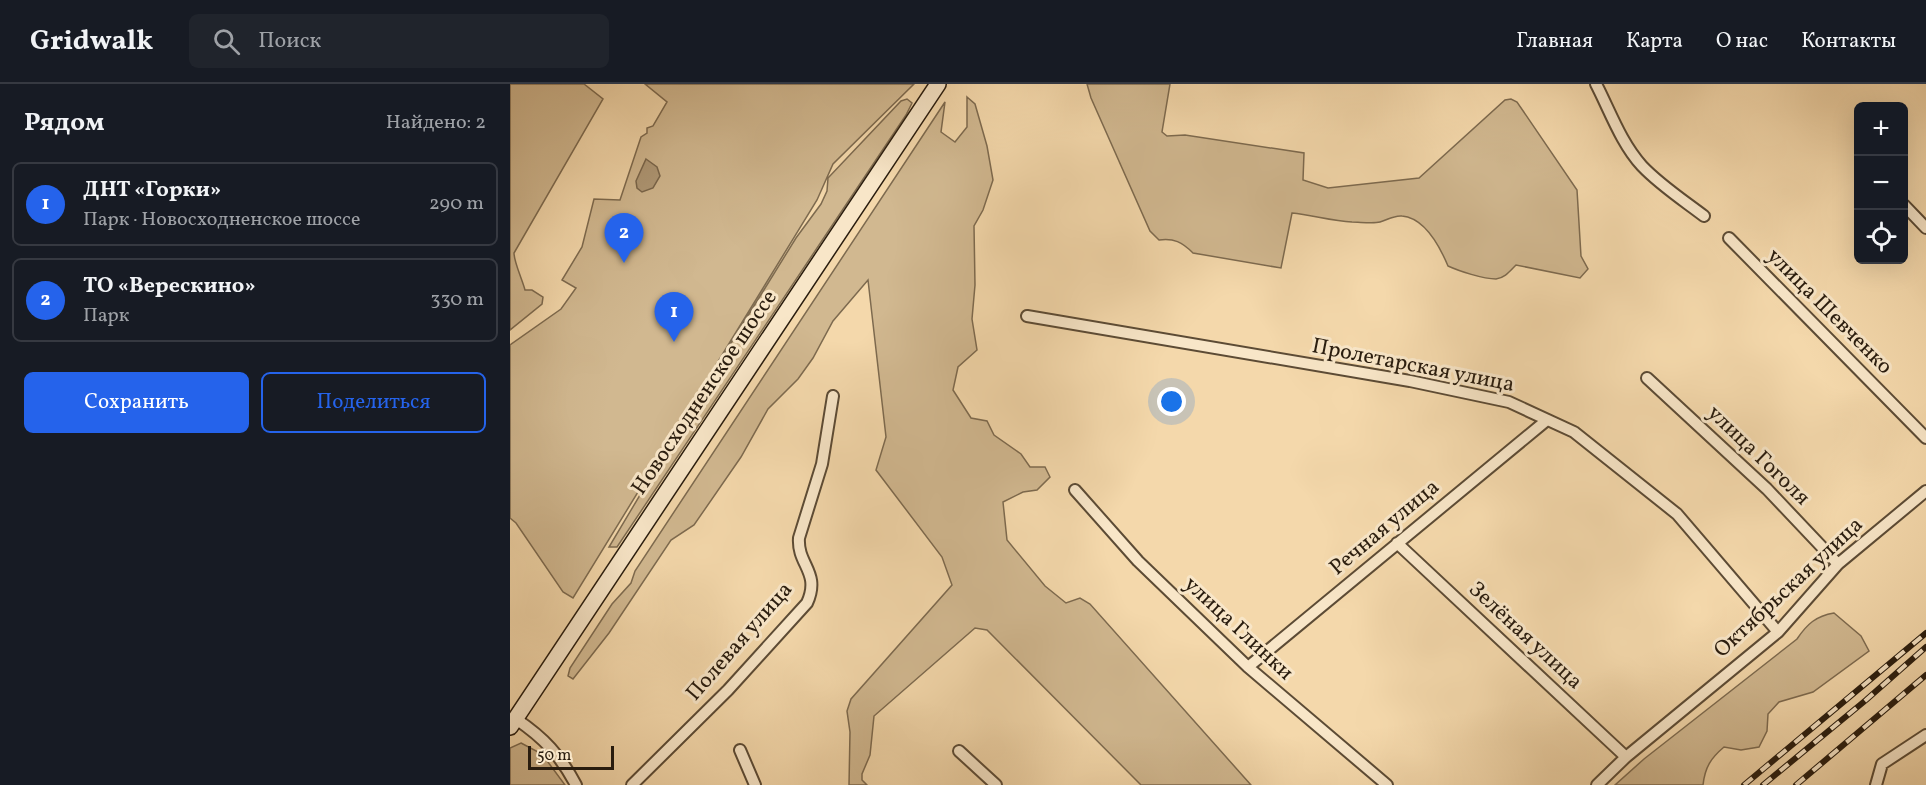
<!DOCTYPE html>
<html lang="ru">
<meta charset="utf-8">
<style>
body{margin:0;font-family:Vollkorn,serif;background:#20242c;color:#f1f3f6}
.controls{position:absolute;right:18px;top:18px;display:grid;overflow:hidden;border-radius:9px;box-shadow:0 6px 24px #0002}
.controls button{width:54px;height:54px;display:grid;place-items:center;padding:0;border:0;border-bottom:2px solid #363941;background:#171b24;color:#f1f3f6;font:30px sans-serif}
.scale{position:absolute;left:18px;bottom:15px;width:86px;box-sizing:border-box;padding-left:6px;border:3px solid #291c0e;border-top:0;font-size:16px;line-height:21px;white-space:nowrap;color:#291c0e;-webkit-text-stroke:4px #f8e6c8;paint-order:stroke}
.you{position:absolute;left:662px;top:318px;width:21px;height:21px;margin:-15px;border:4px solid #fff;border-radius:50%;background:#1a73e8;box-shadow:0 0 0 9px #1a73e833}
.badge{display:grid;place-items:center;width:39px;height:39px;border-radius:50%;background:#2563eb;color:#fff;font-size:20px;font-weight:700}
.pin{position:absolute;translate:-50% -50px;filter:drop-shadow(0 2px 3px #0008)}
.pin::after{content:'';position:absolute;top:32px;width:21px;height:18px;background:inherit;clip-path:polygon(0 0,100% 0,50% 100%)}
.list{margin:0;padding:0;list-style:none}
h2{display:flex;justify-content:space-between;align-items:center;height:78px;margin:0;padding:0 24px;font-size:26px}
h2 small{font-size:20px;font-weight:400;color:#9ea1a6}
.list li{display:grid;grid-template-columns:39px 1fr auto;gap:18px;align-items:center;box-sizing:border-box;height:84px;margin:0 12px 12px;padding:0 12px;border:2px solid #363941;border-radius:9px}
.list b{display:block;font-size:22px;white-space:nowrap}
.list p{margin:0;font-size:20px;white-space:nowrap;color:#9ea1a6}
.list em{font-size:20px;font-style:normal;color:#9ea1a6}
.actions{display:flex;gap:12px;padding:18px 24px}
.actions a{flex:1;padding:14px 0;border:2px solid #2563eb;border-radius:9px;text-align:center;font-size:21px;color:#2563eb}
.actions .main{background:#2563eb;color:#fff}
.icon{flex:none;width:33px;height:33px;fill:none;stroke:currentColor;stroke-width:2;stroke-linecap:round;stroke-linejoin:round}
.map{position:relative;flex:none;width:1416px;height:701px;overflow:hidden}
header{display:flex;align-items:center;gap:36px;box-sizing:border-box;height:84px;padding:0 30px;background:#171b24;border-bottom:2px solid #363941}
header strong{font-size:28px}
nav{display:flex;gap:33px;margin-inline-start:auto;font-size:21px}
.search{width:420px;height:54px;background:#20242c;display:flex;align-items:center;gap:15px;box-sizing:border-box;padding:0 21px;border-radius:9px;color:#9ea1a6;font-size:22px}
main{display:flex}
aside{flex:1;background:#171b24}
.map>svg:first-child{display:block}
</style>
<header>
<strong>Gridwalk</strong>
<div class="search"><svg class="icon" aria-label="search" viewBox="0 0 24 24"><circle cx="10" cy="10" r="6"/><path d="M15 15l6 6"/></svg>Поиск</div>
<nav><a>Главная</a><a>Карта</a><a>О нас</a><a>Контакты</a></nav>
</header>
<main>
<aside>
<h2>Рядом<small>Найдено: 2</small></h2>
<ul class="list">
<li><span class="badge">1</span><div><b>ДНТ «Горки»</b><p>Парк · Новосходненское шоссе</p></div><em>290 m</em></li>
<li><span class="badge">2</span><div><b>ТО «Верескино»</b><p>Парк</p></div><em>330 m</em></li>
</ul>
<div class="actions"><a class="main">Сохранить</a><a>Поделиться</a></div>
</aside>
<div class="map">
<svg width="1416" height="701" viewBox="0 0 1416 701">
<rect width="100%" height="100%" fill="#f4d8ab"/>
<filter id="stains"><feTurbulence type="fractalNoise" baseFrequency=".00333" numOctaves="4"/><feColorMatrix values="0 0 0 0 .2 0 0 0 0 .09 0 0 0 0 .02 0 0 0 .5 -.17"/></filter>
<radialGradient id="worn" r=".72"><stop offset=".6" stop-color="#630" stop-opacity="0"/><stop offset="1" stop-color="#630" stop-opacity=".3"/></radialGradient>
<!-- green -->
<path fill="#d1b890" stroke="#7d6a4f" stroke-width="1.5" d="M 0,0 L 74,0 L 93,15 L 4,169 C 4,178 12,195 15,206 L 22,206 L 33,213 L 32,220 L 0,246 Z
M 135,0 L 404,0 L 323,80 L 307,116 L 63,514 L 53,508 L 6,439 L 0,434 L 0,261 L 51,225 L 66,204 L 52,196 L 72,163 L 84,115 L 110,116 L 131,53 L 137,49 L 137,44 L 143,42 L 157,18 Z
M 577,0 L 660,0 L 652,48 L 657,52 L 675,51 L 794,69 L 793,96 L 818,104 L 909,94 L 995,16 L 1001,15 L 1007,18 L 1067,106 L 1071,172 L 1078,185 L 1070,194 L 1006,181 C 1000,187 995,194 986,195 C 973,195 949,187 938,182 C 930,163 915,134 892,132 C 884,131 877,136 870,138 C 863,140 850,138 842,138 C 822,137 802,131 782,129 L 771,184 L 683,169 C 672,158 664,154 649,156 L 640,147 L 581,14 Z
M 457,13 L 465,20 L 477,62 L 483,96 L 473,126 L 464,142 L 465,201 L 462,235 L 467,266 L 448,283 L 443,306 L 461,334 L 477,337 L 484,351 L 511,370 L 520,383 L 535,383 L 540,393 L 527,406 L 513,408 L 493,418 L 497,456 L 535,502 L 556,519 L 570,514 L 580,520 L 741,701 L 631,701 L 477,546 L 465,544 L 364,632 L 360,671 L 352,690 L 352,696 L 357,701 L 339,701 L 340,648 L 337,627 L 341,615 L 442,501 L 432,473 L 366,386 L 376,353 L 358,196 L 323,237 L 303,274 L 288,295 L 258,325 L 231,373 L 184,441 L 161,456 L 99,549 L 63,595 L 58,592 L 60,584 L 102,520 L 121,499 L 125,487 L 435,18 L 431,48 L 445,58 L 457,43 Z
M 397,15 L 402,19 L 396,31 L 107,463 L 99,463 L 210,277 L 286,154 L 311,120 L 317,107 L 318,94 L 391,17 Z
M 1324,529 L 1351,552 L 1359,567 L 1303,608 L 1269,618 L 1258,630 L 1257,647 L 1249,663 L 1231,666 L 1214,663 C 1201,674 1195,683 1193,701 L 1105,701 L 1134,675 L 1287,555 C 1297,540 1306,532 1324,529 Z
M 11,659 L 32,670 L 55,701 L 0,701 L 0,664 Z"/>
<!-- water -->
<path fill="#af9876" stroke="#79664c" stroke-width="1.5" d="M 136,75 L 147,83 L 150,92 L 143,104 L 132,108 L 127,104 L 126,97 Z"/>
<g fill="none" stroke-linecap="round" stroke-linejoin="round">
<!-- minor casing -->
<g stroke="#5c4b35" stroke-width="14">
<path id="minor" d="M 1086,0 C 1100,27 1111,59 1132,82 C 1150,101 1173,116 1194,132
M 1394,121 L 1416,144
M 1219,154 L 1416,354
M 517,232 L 900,297 L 999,318 L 1064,348 L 1167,430 L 1268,548
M 1137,294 L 1257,405 L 1328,480
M 565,406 L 628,477 L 738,583 L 877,701
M 887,459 L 1116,673
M 738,583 L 1037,336
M 6,635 C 34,654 50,671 66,701
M 230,666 L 245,701
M 449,667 L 486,701
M 122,701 L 218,606 L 297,519 C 311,488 287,481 289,454 L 312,380 L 323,312
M 1087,701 L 1116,673 L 1268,548 L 1328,480 L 1416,407
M 1366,701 L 1372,680 L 1416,651"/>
</g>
<!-- secondary casing -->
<g stroke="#291c0e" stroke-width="18">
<path id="secondary" d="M 0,643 L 428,0"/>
</g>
<!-- minor -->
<use href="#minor" stroke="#f8e6c8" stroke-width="10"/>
<!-- secondary -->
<use href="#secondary" stroke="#f8e6c8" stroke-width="15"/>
<!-- rail casing -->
<g stroke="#291c0e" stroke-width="6">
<path id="rail" d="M 1234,701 L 1416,549
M 1253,701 L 1356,616 L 1416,563
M 1286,701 L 1416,591"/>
</g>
<!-- rail -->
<use href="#rail" stroke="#f8e6c8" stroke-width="4" stroke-dasharray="11" stroke-linecap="butt"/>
</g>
<g text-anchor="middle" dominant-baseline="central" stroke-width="6" stroke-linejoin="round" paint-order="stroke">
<!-- street labels -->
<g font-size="22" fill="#291c0e" stroke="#f8e6c8">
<text transform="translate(1319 228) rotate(45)">улица Шевченко</text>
<text transform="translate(903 282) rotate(11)">Пролетарская улица</text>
<text transform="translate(195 309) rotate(-56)">Новосходненское шоссе</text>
<text transform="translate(1248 372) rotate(44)">улица Гоголя</text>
<text transform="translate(875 444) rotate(-40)">Речная улица</text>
<text transform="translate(1279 504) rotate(-43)">Октябрьская улица</text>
<text transform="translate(728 545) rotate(43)">улица Глинки</text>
<text transform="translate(1015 552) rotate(43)">Зелёная улица</text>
<text transform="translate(230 558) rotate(-49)">Полевая улица</text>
</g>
</g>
<rect width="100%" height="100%" filter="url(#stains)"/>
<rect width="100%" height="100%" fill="url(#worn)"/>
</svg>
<div class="controls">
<button>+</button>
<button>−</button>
<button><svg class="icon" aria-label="locate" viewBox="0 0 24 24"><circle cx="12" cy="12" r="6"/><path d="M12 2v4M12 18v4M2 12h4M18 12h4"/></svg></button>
</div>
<div class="scale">50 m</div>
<div class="you"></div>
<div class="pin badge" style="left:164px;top:258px">1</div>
<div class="pin badge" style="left:114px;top:179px">2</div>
</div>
</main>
